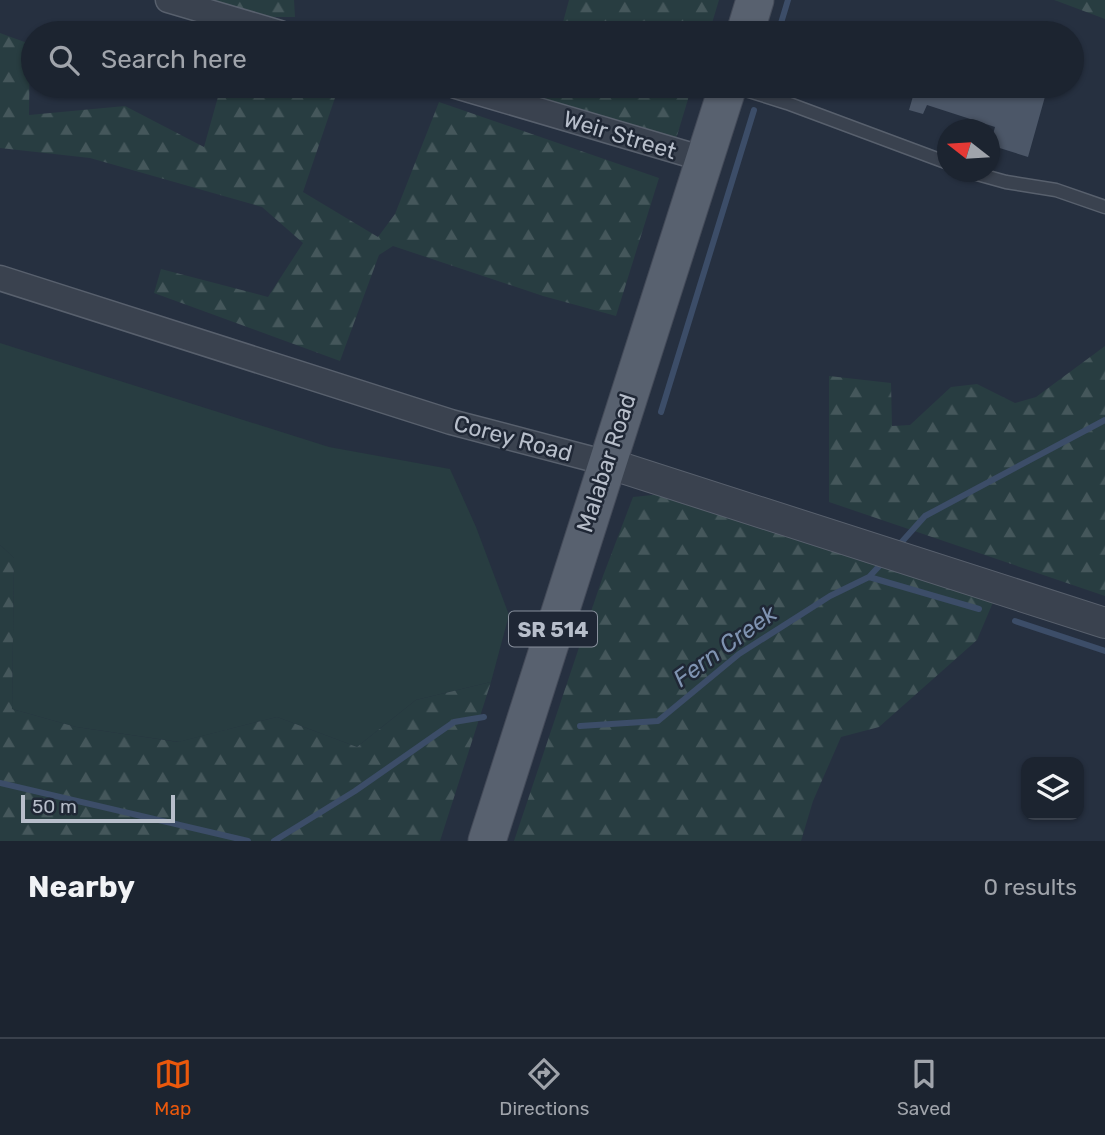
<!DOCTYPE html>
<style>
body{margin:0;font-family:Rubik,sans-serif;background:#252c38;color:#f1f3f6}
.controls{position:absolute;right:21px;bottom:21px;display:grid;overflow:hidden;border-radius:14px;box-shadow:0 2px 5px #0004}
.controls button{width:63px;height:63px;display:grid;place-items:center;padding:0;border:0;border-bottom:2px solid #3a414c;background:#1c2430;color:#f1f3f6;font:35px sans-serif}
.compass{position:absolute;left:937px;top:119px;width:63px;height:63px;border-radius:50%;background:#1c2430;box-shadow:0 2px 5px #0004;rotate:287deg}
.scale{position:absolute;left:21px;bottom:18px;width:154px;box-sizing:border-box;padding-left:7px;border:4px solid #b7beca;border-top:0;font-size:19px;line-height:24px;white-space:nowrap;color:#b7beca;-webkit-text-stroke:5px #1f2735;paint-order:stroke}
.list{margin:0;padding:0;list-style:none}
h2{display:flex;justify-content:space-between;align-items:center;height:91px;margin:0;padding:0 28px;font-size:30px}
h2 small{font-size:23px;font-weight:400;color:#a0a4ab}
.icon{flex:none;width:38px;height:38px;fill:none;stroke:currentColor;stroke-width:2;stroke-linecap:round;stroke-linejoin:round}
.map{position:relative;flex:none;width:1105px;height:841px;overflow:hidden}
.search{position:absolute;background:#1c2430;box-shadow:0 2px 5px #0004;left:21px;right:21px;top:21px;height:77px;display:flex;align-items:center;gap:18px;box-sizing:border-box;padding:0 24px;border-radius:38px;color:#a0a4ab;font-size:26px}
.sheet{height:196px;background:#1c2430}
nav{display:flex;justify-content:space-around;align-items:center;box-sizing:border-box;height:98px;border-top:2px solid #3a414c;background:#1c2430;font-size:19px;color:#a0a4ab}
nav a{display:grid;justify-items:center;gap:4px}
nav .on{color:#ea580c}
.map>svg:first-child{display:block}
</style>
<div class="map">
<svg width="1105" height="841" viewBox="0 0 1105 841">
<defs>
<pattern id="forest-firs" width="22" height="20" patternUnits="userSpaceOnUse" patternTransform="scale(1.75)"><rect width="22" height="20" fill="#283d41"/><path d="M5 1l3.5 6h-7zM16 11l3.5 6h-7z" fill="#45575b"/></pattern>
</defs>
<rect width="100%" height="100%" fill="#263040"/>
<!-- grass -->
<path fill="#283d41" d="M 0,343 L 329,447 L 450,469 L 476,527 L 509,615 L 491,682 L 416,700 L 357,747 L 277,717 L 179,742 L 76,727 L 12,709 L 14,558 L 0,545 Z"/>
<!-- forest -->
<path fill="url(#forest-firs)" d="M 203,0 L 294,0 L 295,17 L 256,17 Z
M 569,0 L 719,0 L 709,33 L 560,33 Z
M 1054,0 L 1105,0 L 1105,19 L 1057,1 Z
M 0,33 L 30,44 L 29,115 L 125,106 L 204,147 L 221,86 L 339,86 L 303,192 L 378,237 L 395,214 L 439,102 L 659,178 L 616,316 L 543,296 L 393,246 L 379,255 L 340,361 L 154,293 L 161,269 L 268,297 L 303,243 L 262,207 L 90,158 L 0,148 Z
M 546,86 L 692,86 L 676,139 L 541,107 Z
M 1105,346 L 1105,596 L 829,502 L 829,376 L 891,383 L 892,426 L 910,425 L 951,387 L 977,384 L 1015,403 L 1036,397 Z
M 662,494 L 994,600 L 977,640 L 879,727 L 841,737 L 813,801 L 801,841 L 514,841 L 603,576 L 633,497 Z
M 0,545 L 14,558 L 12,709 L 76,727 L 178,742 L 277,717 L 357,747 L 416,700 L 491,682 L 440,841 L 0,841 Z"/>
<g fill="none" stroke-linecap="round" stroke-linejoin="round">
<!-- stream -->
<path stroke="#3c4d68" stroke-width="6" d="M 778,33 L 788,0
M 661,412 L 754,110
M 899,545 L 925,516 L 1105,420
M 869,577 L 979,609
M 1015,621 L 1105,651
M 580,726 L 658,721 L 739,654 L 830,596 L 869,577 L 882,563
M 0,783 L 248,841
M 274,841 L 355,791 L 454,722 L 484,717"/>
</g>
<!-- building -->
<path fill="#4c5768" d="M 916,86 L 1048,86 L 1028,157 L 990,145 L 995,127 L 927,105 L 923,114 L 909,110 Z"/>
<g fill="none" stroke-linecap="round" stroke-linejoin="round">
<!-- service casing -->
<g stroke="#58606d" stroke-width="15">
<path id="service" d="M 733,86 L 787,103 L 948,163
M 970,172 L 1006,182 L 1056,190 L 1105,207"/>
</g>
<!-- minor casing -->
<g stroke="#58606d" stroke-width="27">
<path id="minor" d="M 168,0 L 280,33
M 456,86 L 704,159
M 0,278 L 451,422 L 607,463"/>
</g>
<!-- tertiary casing -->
<g stroke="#58606d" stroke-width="32">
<path id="tertiary" d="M 607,463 L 1105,623"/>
</g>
<!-- primary casing -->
<g stroke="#444b59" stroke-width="39">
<path id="primary" d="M 745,33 L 755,0
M 487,841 L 728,86"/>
</g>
<!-- service -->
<use href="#service" stroke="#3a424f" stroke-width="12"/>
<!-- minor -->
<use href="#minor" stroke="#3a424f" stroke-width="24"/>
<!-- tertiary -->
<use href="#tertiary" stroke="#3a424f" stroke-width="30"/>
<!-- primary -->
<use href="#primary" stroke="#58616f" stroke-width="37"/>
</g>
<g text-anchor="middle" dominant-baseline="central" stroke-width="5" stroke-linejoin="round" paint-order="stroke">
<!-- shield labels -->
<rect fill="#1f2735" stroke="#89919d" stroke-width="2" x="509" y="611.5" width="88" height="35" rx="5"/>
<g font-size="21" font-weight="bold" fill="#b7beca">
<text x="553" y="629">SR 514</text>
</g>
<!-- street labels -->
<g font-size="23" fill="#b7beca" stroke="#1f2735">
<text transform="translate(620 135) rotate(17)">Weir Street</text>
<text transform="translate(513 438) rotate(15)">Corey Road</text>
<text transform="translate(606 463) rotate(-72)">Malabar Road</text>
</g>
<!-- water labels -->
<g font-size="24" font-style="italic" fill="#7f93b1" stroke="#1f2735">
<text transform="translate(725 646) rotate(-36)">Fern Creek</text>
</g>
</g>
</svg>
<div class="controls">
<button><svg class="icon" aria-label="layers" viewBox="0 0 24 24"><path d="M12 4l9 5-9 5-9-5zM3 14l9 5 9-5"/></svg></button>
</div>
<svg class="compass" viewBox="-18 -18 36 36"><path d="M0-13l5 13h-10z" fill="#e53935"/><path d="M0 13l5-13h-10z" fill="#a0a4ab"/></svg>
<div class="scale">50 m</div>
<div class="search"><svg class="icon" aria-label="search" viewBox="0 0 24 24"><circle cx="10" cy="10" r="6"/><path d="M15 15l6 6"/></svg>Search here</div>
</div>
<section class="sheet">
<h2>Nearby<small>0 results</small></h2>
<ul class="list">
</ul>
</section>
<nav>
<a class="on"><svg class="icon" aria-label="map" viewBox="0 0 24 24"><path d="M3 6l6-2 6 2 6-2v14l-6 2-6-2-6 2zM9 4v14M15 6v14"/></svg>Map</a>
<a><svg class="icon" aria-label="directions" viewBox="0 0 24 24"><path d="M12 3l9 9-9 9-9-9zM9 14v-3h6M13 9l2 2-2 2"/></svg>Directions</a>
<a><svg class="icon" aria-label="saved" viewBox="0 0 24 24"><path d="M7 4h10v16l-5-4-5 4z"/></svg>Saved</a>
</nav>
